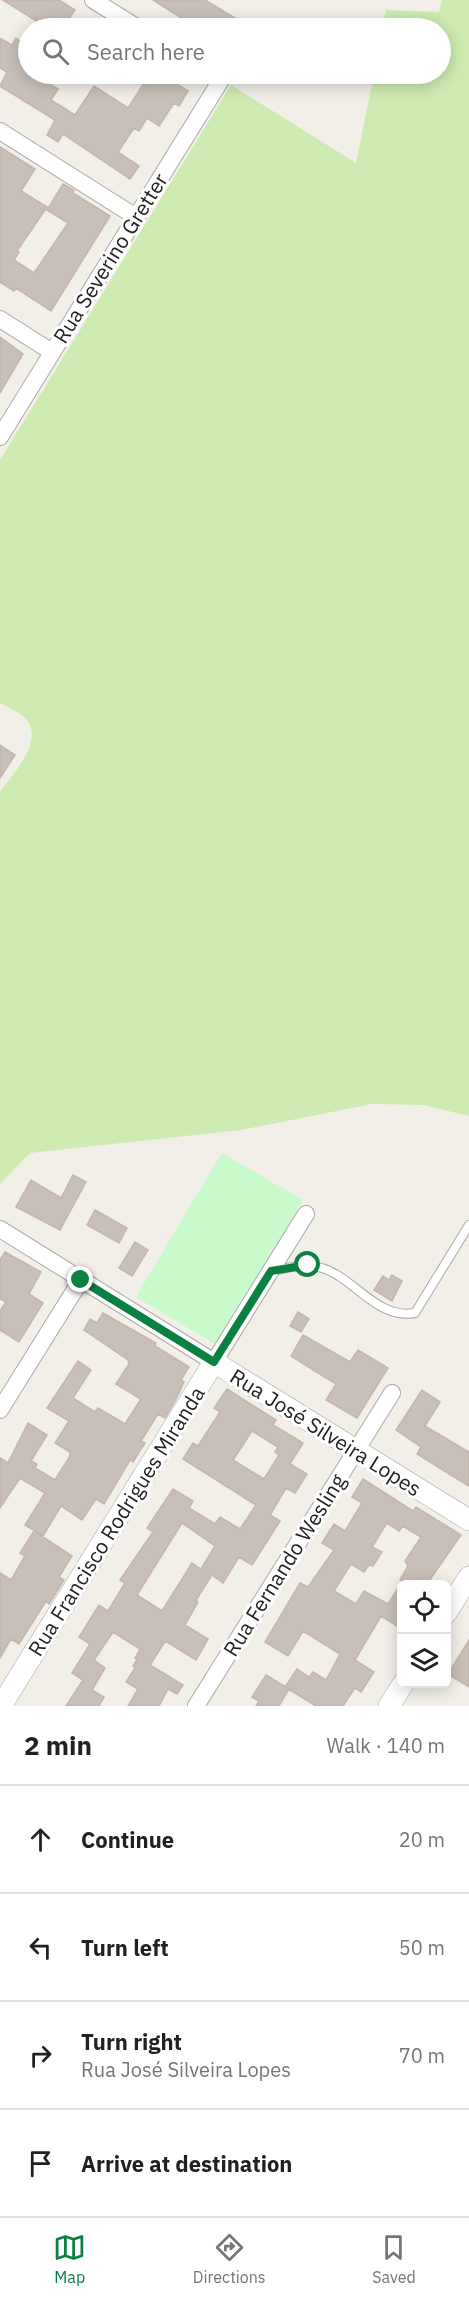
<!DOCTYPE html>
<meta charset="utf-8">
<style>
body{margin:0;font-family:"IBM Plex Sans",sans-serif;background:#f6f6f6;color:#202124}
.controls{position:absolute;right:18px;bottom:18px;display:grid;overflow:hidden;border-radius:9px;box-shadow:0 3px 15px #0003}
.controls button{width:54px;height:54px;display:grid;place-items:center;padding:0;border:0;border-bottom:2px solid #e0e0e0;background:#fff;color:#202124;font:30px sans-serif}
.stop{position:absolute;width:18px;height:18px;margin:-14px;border:4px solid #0b8043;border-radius:50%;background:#fff}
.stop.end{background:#0b8043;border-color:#fff;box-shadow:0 2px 6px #0008}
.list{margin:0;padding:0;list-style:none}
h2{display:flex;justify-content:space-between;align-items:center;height:78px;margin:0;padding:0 24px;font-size:26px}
h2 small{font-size:20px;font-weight:400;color:#757577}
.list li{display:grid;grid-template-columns:39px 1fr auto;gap:18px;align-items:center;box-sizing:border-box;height:108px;padding:0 24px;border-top:2px solid #e0e0e0}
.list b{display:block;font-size:22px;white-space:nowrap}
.list p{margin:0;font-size:20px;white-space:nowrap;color:#757577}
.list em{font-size:20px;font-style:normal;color:#757577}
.icon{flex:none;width:33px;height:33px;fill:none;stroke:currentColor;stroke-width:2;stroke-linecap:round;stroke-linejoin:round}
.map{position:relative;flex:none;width:469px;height:1706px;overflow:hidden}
.search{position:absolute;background:#fff;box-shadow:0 3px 15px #0003;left:18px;right:18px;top:18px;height:66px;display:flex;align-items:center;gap:15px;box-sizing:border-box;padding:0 21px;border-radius:33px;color:#757577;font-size:22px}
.sheet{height:510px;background:#fff}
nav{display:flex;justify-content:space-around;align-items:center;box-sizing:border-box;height:84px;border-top:2px solid #e0e0e0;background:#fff;font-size:16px;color:#757577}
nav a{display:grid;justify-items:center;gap:3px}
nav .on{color:#0b8043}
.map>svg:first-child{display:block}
</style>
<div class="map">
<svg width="469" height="1706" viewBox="0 0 469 1706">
<rect width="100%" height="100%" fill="#f2efe9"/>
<!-- grass -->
<path fill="#cdebb0" d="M 442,0 L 469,0 L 469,1116 L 423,1105 L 372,1104 L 241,1130 L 30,1153 L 0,1184 L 0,792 C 13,773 46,740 25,718 C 19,712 7,707 0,703 L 0,460 L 231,85 L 356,163 L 374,74 L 440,74 L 440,28 L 382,28 L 386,10 L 439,12 Z"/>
<!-- park -->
<path fill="#c8facc" d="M 222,1153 L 303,1200 L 217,1345 L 136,1297 Z"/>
<!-- building -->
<path fill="#c7bfb8" stroke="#c4b6ab" stroke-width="1.5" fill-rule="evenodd" d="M 3,0 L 59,0 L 75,10 L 63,28 L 34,28 L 38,22 Z
M 153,0 L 205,0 L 252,28 L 197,28 Z
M 28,37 L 28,74 L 33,74 L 58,89 L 51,100 L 75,115 L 94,86 L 128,108 L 150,74 L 161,74 L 188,91 L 179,106 L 174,103 L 159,126 L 147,118 L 139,131 L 134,128 L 118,152 L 139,166 L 130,179 L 63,134 L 58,142 L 47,135 L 55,120 L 0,86 L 7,72 L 0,68 L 0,38 L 12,45 L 16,38 L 20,41 Z
M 0,147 L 35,169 L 21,191 L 47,207 L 17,251 L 19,252 L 14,260 L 34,273 L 68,223 L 47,210 L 63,184 L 74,190 L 73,193 L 110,216 L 51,311 L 16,288 L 14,291 L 0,282 Z
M 0,337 L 23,354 L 0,393 Z
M 0,745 L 15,755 L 0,778 Z
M 73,1175 L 86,1182 L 60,1230 L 16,1207 L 31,1180 L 61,1198 Z
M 95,1210 L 127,1228 L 119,1243 L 87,1225 Z
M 135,1242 L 148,1250 L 132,1276 L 119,1268 Z
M 5,1252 L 41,1272 L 29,1294 L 43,1303 L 19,1342 L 0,1330 L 0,1311 L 6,1302 L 0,1299 L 0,1260 Z
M 392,1275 L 402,1281 L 392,1301 L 374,1290 L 383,1276 L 389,1280 Z
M 298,1312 L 309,1319 L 301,1332 L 290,1326 Z
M 103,1313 L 156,1343 L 155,1346 L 189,1367 L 181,1380 L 184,1382 L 176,1399 L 165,1418 L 158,1414 L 141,1441 L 145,1443 L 133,1462 L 130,1460 L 104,1504 L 96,1499 L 82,1520 L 61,1506 L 43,1536 L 25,1525 L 45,1493 L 20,1478 L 0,1508 L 0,1458 L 8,1463 L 28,1423 L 47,1435 L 31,1461 L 37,1464 L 35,1468 L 55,1480 L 70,1456 L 70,1452 L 55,1443 L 69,1421 L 47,1408 L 78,1361 L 91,1370 L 73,1398 L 95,1412 L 98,1408 L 125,1424 L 141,1399 L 116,1384 L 129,1364 L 128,1360 L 84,1330 L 90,1319 L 97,1323 Z
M 303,1335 L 350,1362 L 358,1350 L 388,1368 L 357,1418 L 326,1400 L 336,1384 L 291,1356 Z
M 227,1389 L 276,1420 L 273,1425 L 303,1443 L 290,1464 L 307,1474 L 295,1493 L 286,1488 L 270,1515 L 280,1521 L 252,1565 L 239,1557 L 223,1583 L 212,1575 L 196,1600 L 198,1602 L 185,1625 L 208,1639 L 196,1660 L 167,1642 L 164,1643 L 150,1665 L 183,1685 L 177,1694 L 168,1689 L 159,1706 L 128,1706 L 138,1689 L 126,1682 L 135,1668 L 133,1666 L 137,1660 L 135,1658 L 140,1649 L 113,1632 L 94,1660 L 105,1668 L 92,1690 L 104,1697 L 99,1706 L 66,1706 L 83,1680 L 72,1673 L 90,1644 L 79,1637 L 99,1605 L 108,1611 L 125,1583 L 120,1580 L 153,1532 L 147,1528 L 173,1489 L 193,1501 L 189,1508 L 215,1524 L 220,1517 L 240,1529 L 256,1505 L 183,1459 L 193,1443 L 198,1446 L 220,1412 L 214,1408 ZM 252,1431 L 278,1447 L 275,1452 L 279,1455 L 264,1479 L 233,1460 ZM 182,1523 L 215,1546 L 201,1569 L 192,1563 L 162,1611 L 137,1595 Z
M 422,1390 L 440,1402 L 425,1426 L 469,1452 L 469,1486 L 417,1454 L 421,1447 L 396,1430 Z
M 363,1479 L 413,1511 L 416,1507 L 461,1535 L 427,1584 L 407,1584 L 400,1580 L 408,1566 L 405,1561 L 421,1537 L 403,1526 L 399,1531 L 387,1523 L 372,1547 L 382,1552 L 373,1566 L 369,1565 L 364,1572 L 351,1564 L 334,1591 L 356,1604 L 364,1591 L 388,1604 L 402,1582 L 402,1629 L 381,1616 L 355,1660 L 374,1672 L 361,1692 L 355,1688 L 343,1706 L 316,1706 L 285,1687 L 297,1669 L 309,1677 L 313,1672 L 326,1680 L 340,1654 L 303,1631 L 288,1656 L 265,1642 L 300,1583 L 308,1587 L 334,1550 L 322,1543 L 334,1524 L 345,1531 L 362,1503 L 352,1497 Z
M 34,1531 L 72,1556 L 59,1577 L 64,1580 L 49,1604 L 46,1601 L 19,1644 L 11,1639 L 0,1658 L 0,1573 L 11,1580 L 25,1556 L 20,1553 Z
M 469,1640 L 469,1687 L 448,1674 Z
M 266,1675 L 289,1689 L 279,1706 L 256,1706 L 259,1701 L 252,1697 Z"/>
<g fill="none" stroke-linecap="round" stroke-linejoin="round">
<!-- service casing -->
<g stroke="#a9a9a9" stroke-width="10">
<path id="service" d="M 271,1271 C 288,1268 306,1263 322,1268 C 355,1278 377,1320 415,1313 L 469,1225"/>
</g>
<!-- minor casing -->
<g stroke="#a9a9a9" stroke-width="18">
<path id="minor" d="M 93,0 L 138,28
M 0,131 L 136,217
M 0,319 L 52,352
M 0,437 L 221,80 L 210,74
M 0,1229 L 214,1362 L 306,1214
M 0,1410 L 81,1280
M 196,1706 L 392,1393"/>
</g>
<!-- tertiary casing -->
<g stroke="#a9a9a9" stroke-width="22">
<path id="tertiary" d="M 446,1613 L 469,1577
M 1,1706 L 214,1362 L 469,1520
M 389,1706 L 403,1684"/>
</g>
<!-- service -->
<use href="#service" stroke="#fff" stroke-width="8"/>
<!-- minor -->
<use href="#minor" stroke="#fff" stroke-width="16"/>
<!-- tertiary -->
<use href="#tertiary" stroke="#fff" stroke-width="21"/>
</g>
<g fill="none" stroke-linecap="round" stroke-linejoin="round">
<!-- route -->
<path stroke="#0b8043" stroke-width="8" d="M 81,1280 L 214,1362 L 271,1271 L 308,1265"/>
</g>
<g text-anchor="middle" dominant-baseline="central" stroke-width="6" stroke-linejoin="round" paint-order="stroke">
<!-- street labels -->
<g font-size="21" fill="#222" stroke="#fff">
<text transform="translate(110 258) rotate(-58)">Rua Severino Gretter</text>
<text transform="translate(326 1432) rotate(32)">Rua José Silveira Lopes</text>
<text transform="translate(116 1521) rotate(-58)">Rua Francisco Rodrigues Miranda</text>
<text transform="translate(284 1565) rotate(-58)">Rua Fernando Wesling</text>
</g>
</g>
</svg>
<div class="controls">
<button><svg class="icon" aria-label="locate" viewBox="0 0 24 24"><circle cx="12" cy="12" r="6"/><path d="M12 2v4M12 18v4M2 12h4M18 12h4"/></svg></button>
<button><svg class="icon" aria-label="layers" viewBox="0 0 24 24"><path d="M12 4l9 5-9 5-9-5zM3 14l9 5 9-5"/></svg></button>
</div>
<div class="stop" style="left:308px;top:1265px"></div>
<div class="stop end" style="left:81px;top:1280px"></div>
<div class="search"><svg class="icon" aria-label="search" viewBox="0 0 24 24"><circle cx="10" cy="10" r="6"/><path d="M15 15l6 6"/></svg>Search here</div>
</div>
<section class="sheet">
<h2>2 min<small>Walk · 140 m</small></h2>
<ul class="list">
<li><svg class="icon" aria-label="ahead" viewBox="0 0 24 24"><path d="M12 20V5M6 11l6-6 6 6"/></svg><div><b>Continue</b></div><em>20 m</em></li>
<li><svg class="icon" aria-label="left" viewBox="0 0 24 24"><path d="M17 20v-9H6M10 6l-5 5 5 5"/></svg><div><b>Turn left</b></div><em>50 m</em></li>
<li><svg class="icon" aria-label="right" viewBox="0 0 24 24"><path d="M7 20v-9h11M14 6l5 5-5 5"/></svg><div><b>Turn right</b><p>Rua José Silveira Lopes</p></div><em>70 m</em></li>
<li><svg class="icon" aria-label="arrive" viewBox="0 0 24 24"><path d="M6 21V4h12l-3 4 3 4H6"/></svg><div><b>Arrive at destination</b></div></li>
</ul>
</section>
<nav>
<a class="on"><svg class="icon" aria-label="map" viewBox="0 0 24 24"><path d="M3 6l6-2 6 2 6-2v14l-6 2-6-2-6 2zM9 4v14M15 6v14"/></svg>Map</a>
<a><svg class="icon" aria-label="directions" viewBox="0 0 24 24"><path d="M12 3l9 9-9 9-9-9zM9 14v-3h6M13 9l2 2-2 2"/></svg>Directions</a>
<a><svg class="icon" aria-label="saved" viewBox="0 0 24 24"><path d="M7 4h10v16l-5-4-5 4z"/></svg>Saved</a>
</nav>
